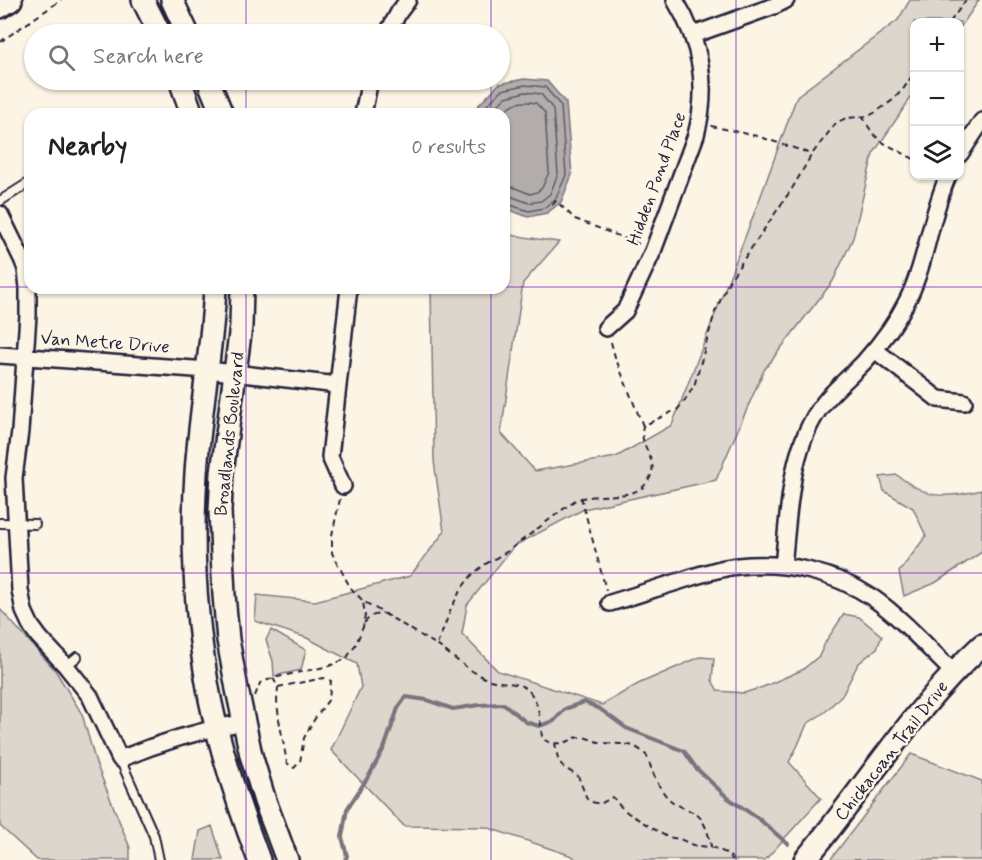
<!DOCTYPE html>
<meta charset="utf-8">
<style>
body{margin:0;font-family:Mynerve,sans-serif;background:#f2f2f2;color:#222}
.controls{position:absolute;right:18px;top:18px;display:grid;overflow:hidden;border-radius:12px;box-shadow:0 2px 4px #0004}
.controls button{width:54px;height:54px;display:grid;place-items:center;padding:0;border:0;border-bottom:2px solid #e0e0e0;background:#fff;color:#222;font:30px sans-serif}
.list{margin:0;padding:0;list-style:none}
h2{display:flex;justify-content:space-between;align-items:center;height:78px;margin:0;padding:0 24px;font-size:26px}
h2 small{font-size:20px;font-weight:400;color:#767676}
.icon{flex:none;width:33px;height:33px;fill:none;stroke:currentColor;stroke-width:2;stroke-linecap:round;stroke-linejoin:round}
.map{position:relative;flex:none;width:982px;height:860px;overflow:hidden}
.search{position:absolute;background:#fff;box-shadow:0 2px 4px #0004;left:24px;top:24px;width:486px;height:66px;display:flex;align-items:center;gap:15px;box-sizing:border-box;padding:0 21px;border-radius:33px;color:#767676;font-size:22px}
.panel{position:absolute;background:#fff;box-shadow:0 2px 4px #0004;left:24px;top:108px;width:486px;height:186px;border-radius:18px}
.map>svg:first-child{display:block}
</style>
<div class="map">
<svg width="982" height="860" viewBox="0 0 982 860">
<rect width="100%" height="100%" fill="#fcf5e5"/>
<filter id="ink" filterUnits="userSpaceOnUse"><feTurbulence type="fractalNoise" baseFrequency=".0167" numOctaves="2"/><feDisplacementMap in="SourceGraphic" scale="12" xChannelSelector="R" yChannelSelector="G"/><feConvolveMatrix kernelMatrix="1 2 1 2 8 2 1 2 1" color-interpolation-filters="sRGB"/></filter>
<g filter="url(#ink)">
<!-- green -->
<path fill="#dcd6cc" stroke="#7f7c84" stroke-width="1.5" d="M 910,0 L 979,0 L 960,28 L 960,22 L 914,22 L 914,93 L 873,154 L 853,238 L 833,281 L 764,370 L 716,480 L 584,509 L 514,546 L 467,605 L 462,634 L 498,671 L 602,705 L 638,684 L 700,657 L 714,658 L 712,680 L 718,691 L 744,693 L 763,687 L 802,670 L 819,656 L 826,641 L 844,614 L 859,617 L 882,636 L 877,648 L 858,664 L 843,694 L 825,712 L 807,724 L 797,747 L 789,762 L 821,798 L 765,860 L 577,860 L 572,856 L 486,827 L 404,826 L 331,750 L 361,687 L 357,664 L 307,638 L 255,621 L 257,595 L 315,601 L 410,576 L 444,532 L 434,461 L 431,288 L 504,288 L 504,234 L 559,242 L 523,283 L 501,433 L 535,471 L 616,457 L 672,425 L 759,201 L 797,96 L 898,20 Z
M 897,475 C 930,500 942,498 982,490 L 982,552 L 935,583 L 904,596 L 899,572 L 926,536 L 913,508 L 884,491 L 880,477 Z
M 0,609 L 55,670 L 82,714 L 96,763 L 130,848 L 130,860 L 37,860 L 0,826 Z
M 271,630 L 306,650 L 301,670 L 274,676 L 273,661 L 266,640 Z
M 911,754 L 982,781 L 982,860 L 830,860 Z
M 212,826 L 223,860 L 195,860 L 200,831 Z"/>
<!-- water -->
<path fill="#b2adab" stroke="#78757e" stroke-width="1.5" d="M 524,79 L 547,81 L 566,103 L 572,175 L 561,202 L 547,213 L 528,217 L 504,208 L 504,114 L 470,114 L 499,84 Z"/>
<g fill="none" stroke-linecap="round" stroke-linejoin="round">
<!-- shore -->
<path stroke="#5c5a68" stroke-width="1.5" d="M 478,114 L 502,90 L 525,85 L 545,87 L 561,106 L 566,175 L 556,198 L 544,208 L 529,211 L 504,203
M 489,114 L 506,97 L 525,92 L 541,94 L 553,109 L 558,174 L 550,194 L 541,201 L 529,203 L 510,196 L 504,195
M 501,114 C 512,103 520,100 536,103 L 545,113 L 549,172 L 542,188 L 537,192 L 530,194 L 513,187 L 504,186"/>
<!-- stream -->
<path stroke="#78757e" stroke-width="4" d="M 345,860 L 347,856 L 342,837 L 347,809 L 370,774 L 385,746 L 398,708 L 406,697 L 427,700 L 453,709 L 479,705 L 504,704 L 526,722 L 539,726 L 554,721 L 565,709 L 584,702 L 600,709 L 626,728 L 684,751 L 696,768 L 728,798 L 759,819 L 788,844
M 855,860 L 859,860"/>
<!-- lane casing -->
<g stroke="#22223b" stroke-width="12">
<path id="lane" d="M 0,201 L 30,182
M 0,523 L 35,524
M 66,666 L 77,657
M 120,759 L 154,836 L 159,860"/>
</g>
<!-- street casing -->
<g stroke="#22223b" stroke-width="20">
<path id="street" d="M 387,34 L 399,12 L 408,0
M 693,35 L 774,6 L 786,0
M 363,114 L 370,80
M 960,154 L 982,121
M 0,214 L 22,259 L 26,269 L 28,288 L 28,315 L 20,431 L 14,478 L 19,571 L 20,590 L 24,611 L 31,626 L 39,637 L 66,666 L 90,696 L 120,759 C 161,742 201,730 244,722
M 606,328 L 625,311 L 653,251 L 696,135 C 709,86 701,43 675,0
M 875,350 L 938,399 L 964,402
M 0,355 L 208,370 L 338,385
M 343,486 L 330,457 L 349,288
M 783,566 C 789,512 789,448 823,404 C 835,388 851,376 865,361 C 881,343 896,323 907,301 C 927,261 930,216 948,176
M 610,603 C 634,596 657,588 680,581 C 699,575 718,568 738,566 C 785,561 834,572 873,598 C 903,619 928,648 954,673"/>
</g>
<!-- secondary casing -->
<g stroke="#22223b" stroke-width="26">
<path id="secondary" d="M 143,0 L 160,34
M 172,0 L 188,34
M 0,7 L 11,0
M 180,80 L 192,114
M 208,80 L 222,114
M 215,288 C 212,350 200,411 196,473 C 191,548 196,625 210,699 C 221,752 240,810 259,860
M 242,288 L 241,326 L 222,473 L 220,511 L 224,595 L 228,640 L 237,689 L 251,755 L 265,801 L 287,860
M 805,860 C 864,789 913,708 982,645"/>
</g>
<!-- path -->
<path stroke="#22223b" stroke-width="2" stroke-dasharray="6 4.5" stroke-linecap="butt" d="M 950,22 L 966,0
M 0,42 L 61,0
M 862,116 L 873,134 L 884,143 L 914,159
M 711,126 L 757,136 L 812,154
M 552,205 L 556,201 L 575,219 L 642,245
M 611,342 L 615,357 L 643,426
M 581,497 L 606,590
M 340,499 L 332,535 L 332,553 L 350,587 L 363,601 L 437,645 L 451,609 L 461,589 L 472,575 L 484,565 L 508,551 L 574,501 C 592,492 629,500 643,487 C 667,462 637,451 643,426 L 678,409 L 688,396 L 695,383 L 715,312 L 729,281 L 793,187 L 812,154 L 836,123 L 846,118 L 869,116 L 876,112 L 893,100 L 904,88 L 914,73
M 364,623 L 371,616 L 383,613
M 437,645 C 452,656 469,671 487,679 C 497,683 508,682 519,685 C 539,691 540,720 542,737 C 546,742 548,742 554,743 C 569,745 571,737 581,737 C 587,737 593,741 599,742 C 616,746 632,739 647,756 C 652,771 657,786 668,798 C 676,806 686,808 696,814 C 704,818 710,838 711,847
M 273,678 L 278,687 L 277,701 L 279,719 L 287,763 L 294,768 L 300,762 L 304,738 L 314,720 L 329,699 L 331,681 L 324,678 L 278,687
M 255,696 L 260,683 L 273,678 L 329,666 L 346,659 L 356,644 L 363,627 L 365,615 L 363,602
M 555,743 L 558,759 L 563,767 L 578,776 L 587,799 L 592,802 L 600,804 L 613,797 L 619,805 L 628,813 L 667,837 L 680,839 L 693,845 L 715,848 L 728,854 L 733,860"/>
<!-- lane -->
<use href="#lane" stroke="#fcf5e5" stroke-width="8"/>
<!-- street -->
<use href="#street" stroke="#fcf5e5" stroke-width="15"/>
<!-- secondary -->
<use href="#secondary" stroke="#fcf5e5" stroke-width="21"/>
</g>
</g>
<!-- grid -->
<path fill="none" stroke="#7b2cbf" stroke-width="1.5" stroke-opacity="0.55" d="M 246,0 L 246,34M 491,0 L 491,34M 736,0 L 736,860M 246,80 L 246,114M 491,80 L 491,114M 0,287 L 30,287M 504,287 L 982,287M 246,288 L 246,860M 491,288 L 491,860M 0,573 L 982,573"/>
<g text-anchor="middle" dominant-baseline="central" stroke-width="5" stroke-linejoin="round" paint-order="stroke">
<!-- street labels -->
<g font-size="18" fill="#22223b" stroke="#fcf5e5">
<text transform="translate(657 179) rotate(-70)">Hidden Pond Place</text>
<text transform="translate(105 343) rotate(4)">Van Metre Drive</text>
<text transform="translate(230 434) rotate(-84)">Broadlands Boulevard</text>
<text transform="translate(892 751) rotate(-52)">Chickacoan Trail Drive</text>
</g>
</g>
</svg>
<div class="controls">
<button>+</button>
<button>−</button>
<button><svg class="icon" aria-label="layers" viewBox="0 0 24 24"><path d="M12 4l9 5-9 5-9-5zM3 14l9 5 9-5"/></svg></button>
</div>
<div class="search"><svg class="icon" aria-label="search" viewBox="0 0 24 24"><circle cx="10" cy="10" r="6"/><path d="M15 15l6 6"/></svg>Search here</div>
<section class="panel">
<h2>Nearby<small>0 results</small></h2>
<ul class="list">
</ul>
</section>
</div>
